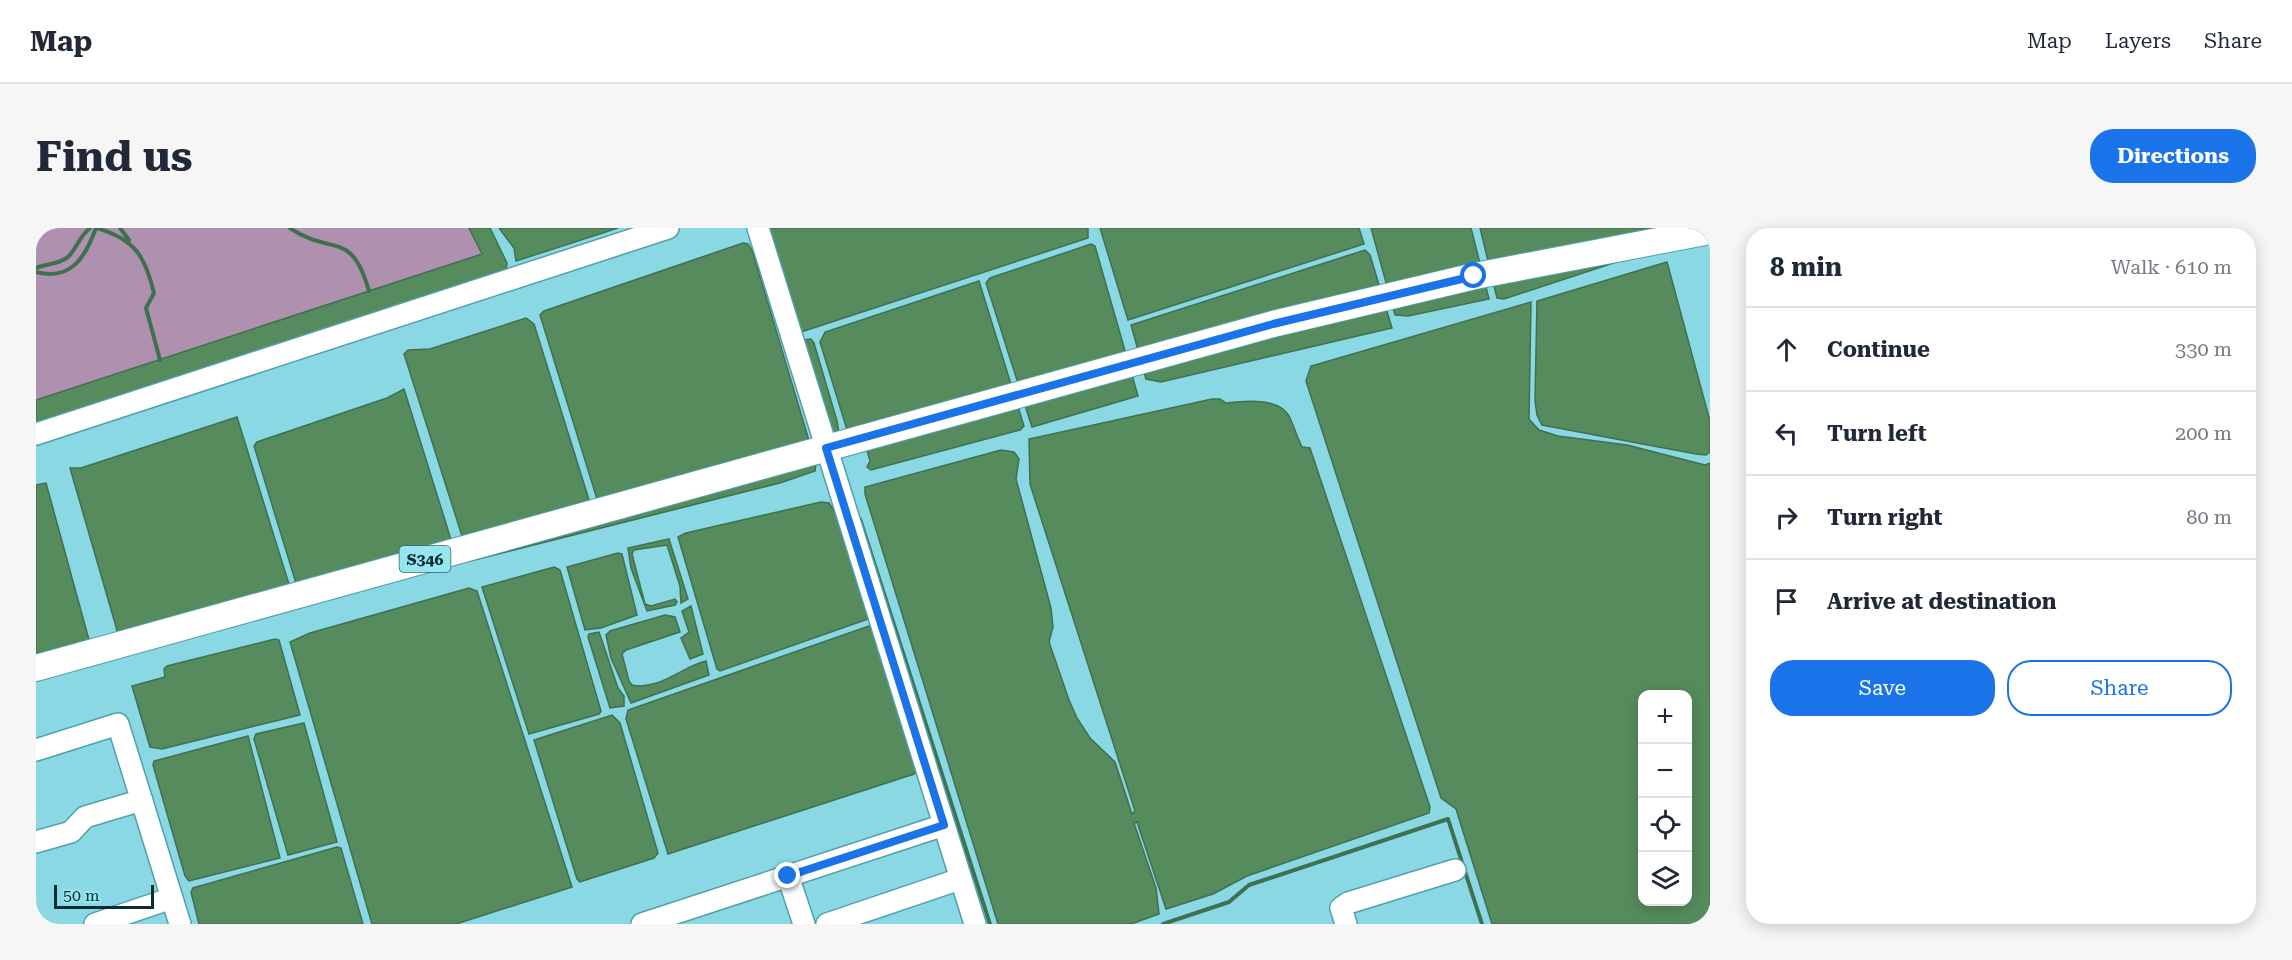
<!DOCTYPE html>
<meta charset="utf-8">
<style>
body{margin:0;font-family:"Roboto Serif",serif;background:#f6f6f7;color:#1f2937}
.controls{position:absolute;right:18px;bottom:18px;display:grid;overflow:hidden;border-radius:12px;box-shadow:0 3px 15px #0003}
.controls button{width:54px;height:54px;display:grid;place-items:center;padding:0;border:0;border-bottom:2px solid #e0e1e3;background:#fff;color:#1f2937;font:30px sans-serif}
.scale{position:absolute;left:18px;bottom:15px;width:100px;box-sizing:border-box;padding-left:6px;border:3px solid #0a2d31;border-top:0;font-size:16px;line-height:21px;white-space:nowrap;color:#0a2d31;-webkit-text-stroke:4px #96e6f1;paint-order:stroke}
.stop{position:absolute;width:18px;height:18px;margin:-14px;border:4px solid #1a73e8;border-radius:50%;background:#fff}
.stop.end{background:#1a73e8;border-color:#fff;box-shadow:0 2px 6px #0008}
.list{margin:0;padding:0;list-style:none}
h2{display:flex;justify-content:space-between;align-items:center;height:78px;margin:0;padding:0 24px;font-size:26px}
h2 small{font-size:20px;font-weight:400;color:#747a83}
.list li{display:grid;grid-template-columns:39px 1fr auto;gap:18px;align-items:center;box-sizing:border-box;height:84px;padding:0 24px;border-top:2px solid #e0e1e3}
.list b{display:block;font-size:22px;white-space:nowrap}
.list em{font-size:20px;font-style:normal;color:#747a83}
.actions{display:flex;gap:12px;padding:18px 24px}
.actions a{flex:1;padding:14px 0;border:2px solid #1a73e8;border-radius:24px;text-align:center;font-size:21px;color:#1a73e8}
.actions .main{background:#1a73e8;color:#fff}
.icon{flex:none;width:33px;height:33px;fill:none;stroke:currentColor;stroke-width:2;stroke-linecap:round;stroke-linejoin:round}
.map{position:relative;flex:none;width:1674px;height:696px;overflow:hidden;border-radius:24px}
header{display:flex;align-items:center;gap:36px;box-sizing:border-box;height:84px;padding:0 30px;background:#fff;border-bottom:2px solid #e0e1e3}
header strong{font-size:28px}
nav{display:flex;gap:33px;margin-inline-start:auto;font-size:21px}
.intro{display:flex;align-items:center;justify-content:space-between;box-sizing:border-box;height:144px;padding:0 36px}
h1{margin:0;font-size:42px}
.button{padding:15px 27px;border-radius:24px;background:#1a73e8;color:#fff;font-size:21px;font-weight:700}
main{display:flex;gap:36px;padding:0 36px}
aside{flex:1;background:#fff;border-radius:24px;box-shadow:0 3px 15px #0003}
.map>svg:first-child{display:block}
</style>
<header>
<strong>Map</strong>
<nav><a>Map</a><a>Layers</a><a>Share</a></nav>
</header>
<div class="intro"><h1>Find us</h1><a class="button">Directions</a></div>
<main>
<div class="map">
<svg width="1674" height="696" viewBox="0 0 1674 696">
<rect width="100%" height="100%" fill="#89d8e4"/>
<!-- green -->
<path fill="#af90ae" d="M 0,0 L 433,0 L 446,26 L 0,172 Z"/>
<!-- water -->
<path fill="#568c5d" stroke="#3f7050" stroke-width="1.5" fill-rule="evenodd" d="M 433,0 L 454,0 L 471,35 L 470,42 L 0,195 L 0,172 L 446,26 Z
M 463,0 L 582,0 L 480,33 L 478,20 Z
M 727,0 L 1052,0 L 1052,10 L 765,104 L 766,112 L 775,111 L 778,115 L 801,193 L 803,205 L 795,219 Z
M 1064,0 L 1323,0 L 1328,16 L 1092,92 Z
M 1335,0 L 1435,0 L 1453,71 L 1372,88 L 1359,87 Z
M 1444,0 L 1620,0 L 1626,19 L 1468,71 L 1461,70 Z
M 707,15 L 712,16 L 716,22 L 780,236 L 779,243 L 744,255 L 434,333 L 368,126 L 372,122 L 394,121 L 490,90 L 498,96 L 559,291 L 566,287 L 504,87 L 508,83 Z
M 1055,16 L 1059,18 L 1102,168 L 996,199 L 950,55 L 954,50 Z
M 1329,22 L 1334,27 L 1356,100 L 1125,154 L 1110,151 L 1095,97 Z
M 1631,34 L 1674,193 L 1674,224 L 1670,227 L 1660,226 L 1506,197 L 1501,187 L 1499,173 L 1501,73 Z
M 943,53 L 988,198 L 984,202 L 835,242 L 831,239 L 834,233 L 828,212 L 812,205 L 784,114 L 789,104 Z
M 1495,74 L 1493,191 L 1503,202 L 1522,208 L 1591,217 L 1669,237 L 1674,235 L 1674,696 L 1456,696 L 1420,581 L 1405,570 L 1270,153 L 1275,138 ZM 1652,466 L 1652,674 L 1606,674 L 1606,466 Z
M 368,161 L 417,318 L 267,378 L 218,218 L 221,214 L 351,170 Z
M 1176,171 L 1184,171 L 1190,175 C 1208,173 1242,169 1253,188 C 1258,198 1261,209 1266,219 L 1274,220 L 1394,579 L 1393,585 L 1211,648 L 1177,666 L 1130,681 L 1101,594 L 1098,595 L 1120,660 L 1123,686 L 1095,696 L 962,696 L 829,266 L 829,259 L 965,222 L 978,224 L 983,231 L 980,251 L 1015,380 L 1017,399 L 1013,414 L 1033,472 L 1041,490 L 1054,510 L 1079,534 L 1096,586 L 1099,583 L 994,256 L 993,211 Z
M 201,189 L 257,369 L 257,382 L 93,427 L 87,423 L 34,240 L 45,240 Z
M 10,255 L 55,419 L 0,445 L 0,257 Z
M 785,274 L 793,275 L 800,286 L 832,391 L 684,443 L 681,441 L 642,309 L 650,305 Z
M 633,311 L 652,371 L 645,375 L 644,358 L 631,317 L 598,322 L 596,326 L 609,376 L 615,378 L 639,371 L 641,374 L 639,377 L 611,383 L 595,340 L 592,320 Z
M 582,325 L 586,326 L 601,387 L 565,400 L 549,402 L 531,339 Z
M 518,339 L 524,342 L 565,483 L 563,486 L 493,506 L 446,359 Z
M 433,360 L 441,363 L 536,659 L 420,696 L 336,696 L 254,414 L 274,405 Z
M 655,378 L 667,426 L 654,431 L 645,410 L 653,404 L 646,383 Z
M 629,387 L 639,389 L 644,404 L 590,422 L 586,426 L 593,453 L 596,457 C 623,463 647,438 670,433 L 673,447 L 595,475 L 575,430 L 570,407 L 574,403 Z
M 836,397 L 880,543 L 878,546 L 632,626 L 590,491 L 592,482 Z
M 563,404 L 582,460 L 588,468 L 588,478 L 574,480 L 552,409 L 553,406 Z
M 239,411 L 243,412 L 264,487 L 126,521 L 114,519 L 96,458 L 129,449 L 128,441 L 131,438 Z
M 576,487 L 584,495 L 622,625 L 618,630 L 544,654 L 541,651 L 498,512 Z
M 268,495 L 301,614 L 252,627 L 218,511 L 220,506 Z
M 212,508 L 244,630 L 153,653 L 149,648 L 117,537 L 118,533 Z
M 301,619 L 305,620 L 327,696 L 163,696 L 155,664 L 157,660 Z"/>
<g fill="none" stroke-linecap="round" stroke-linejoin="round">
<!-- stream -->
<path stroke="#3f7050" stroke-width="4" d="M 61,0 C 98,11 109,27 118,65 L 110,80 L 124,132
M 84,0 L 93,12
M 254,0 C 296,29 315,0 333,63
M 0,40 C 10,36 25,36 33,28 C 41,19 44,8 54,0
M 0,44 C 35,53 49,30 60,0
M 824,291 L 954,696
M 1127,696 L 1193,674 L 1213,657 L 1412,591 L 1446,696"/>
<!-- minor casing -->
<g stroke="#51a1ac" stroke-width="24">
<path id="minor" d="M 722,0 L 939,696
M 0,206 L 632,0
M 0,522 L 82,496 L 144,696
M 0,614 L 35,604 L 49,589 L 106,572
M 752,648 L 768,696
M 59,696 L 136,670
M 606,696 L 908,597
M 791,696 L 924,651
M 1310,696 L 1305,680 L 1312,675 L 1419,642"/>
</g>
<!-- major casing -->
<g stroke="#51a1ac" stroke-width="28">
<path id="major" d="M 0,440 L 1237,96 L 1439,48 L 1674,3"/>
</g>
<!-- minor -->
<use href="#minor" stroke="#fff" stroke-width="21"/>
<!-- major -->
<use href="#major" stroke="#fff" stroke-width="26"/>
</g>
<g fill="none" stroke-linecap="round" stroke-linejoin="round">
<!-- route -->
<path stroke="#1a73e8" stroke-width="8" d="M 752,648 L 908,597 L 790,220 L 1237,96 L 1438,48"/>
</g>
<g text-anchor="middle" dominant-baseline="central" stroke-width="6" stroke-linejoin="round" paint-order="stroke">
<!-- shield labels -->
<rect fill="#96e6f1" stroke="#34646b" stroke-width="1.5" x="363.5" y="318" width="51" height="26" rx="4.5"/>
<g font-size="16" font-weight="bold" fill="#0a2d31">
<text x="389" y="331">S346</text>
</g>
</g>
</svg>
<div class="controls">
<button>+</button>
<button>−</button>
<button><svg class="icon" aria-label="locate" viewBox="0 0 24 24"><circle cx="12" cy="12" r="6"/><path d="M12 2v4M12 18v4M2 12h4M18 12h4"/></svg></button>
<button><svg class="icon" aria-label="layers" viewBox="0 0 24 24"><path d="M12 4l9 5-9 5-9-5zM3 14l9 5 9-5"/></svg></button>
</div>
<div class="scale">50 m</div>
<div class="stop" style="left:1438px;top:48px"></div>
<div class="stop end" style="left:752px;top:648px"></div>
</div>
<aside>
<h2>8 min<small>Walk · 610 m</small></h2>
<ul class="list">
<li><svg class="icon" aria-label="ahead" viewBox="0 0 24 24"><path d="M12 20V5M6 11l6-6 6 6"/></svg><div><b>Continue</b></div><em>330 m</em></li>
<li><svg class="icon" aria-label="left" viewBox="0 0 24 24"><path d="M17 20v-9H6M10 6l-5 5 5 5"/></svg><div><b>Turn left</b></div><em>200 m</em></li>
<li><svg class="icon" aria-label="right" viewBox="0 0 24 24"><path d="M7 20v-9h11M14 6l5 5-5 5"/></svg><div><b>Turn right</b></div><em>80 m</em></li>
<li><svg class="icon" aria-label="arrive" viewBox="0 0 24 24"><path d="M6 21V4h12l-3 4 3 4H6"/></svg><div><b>Arrive at destination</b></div></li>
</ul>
<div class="actions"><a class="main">Save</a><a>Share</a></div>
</aside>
</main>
